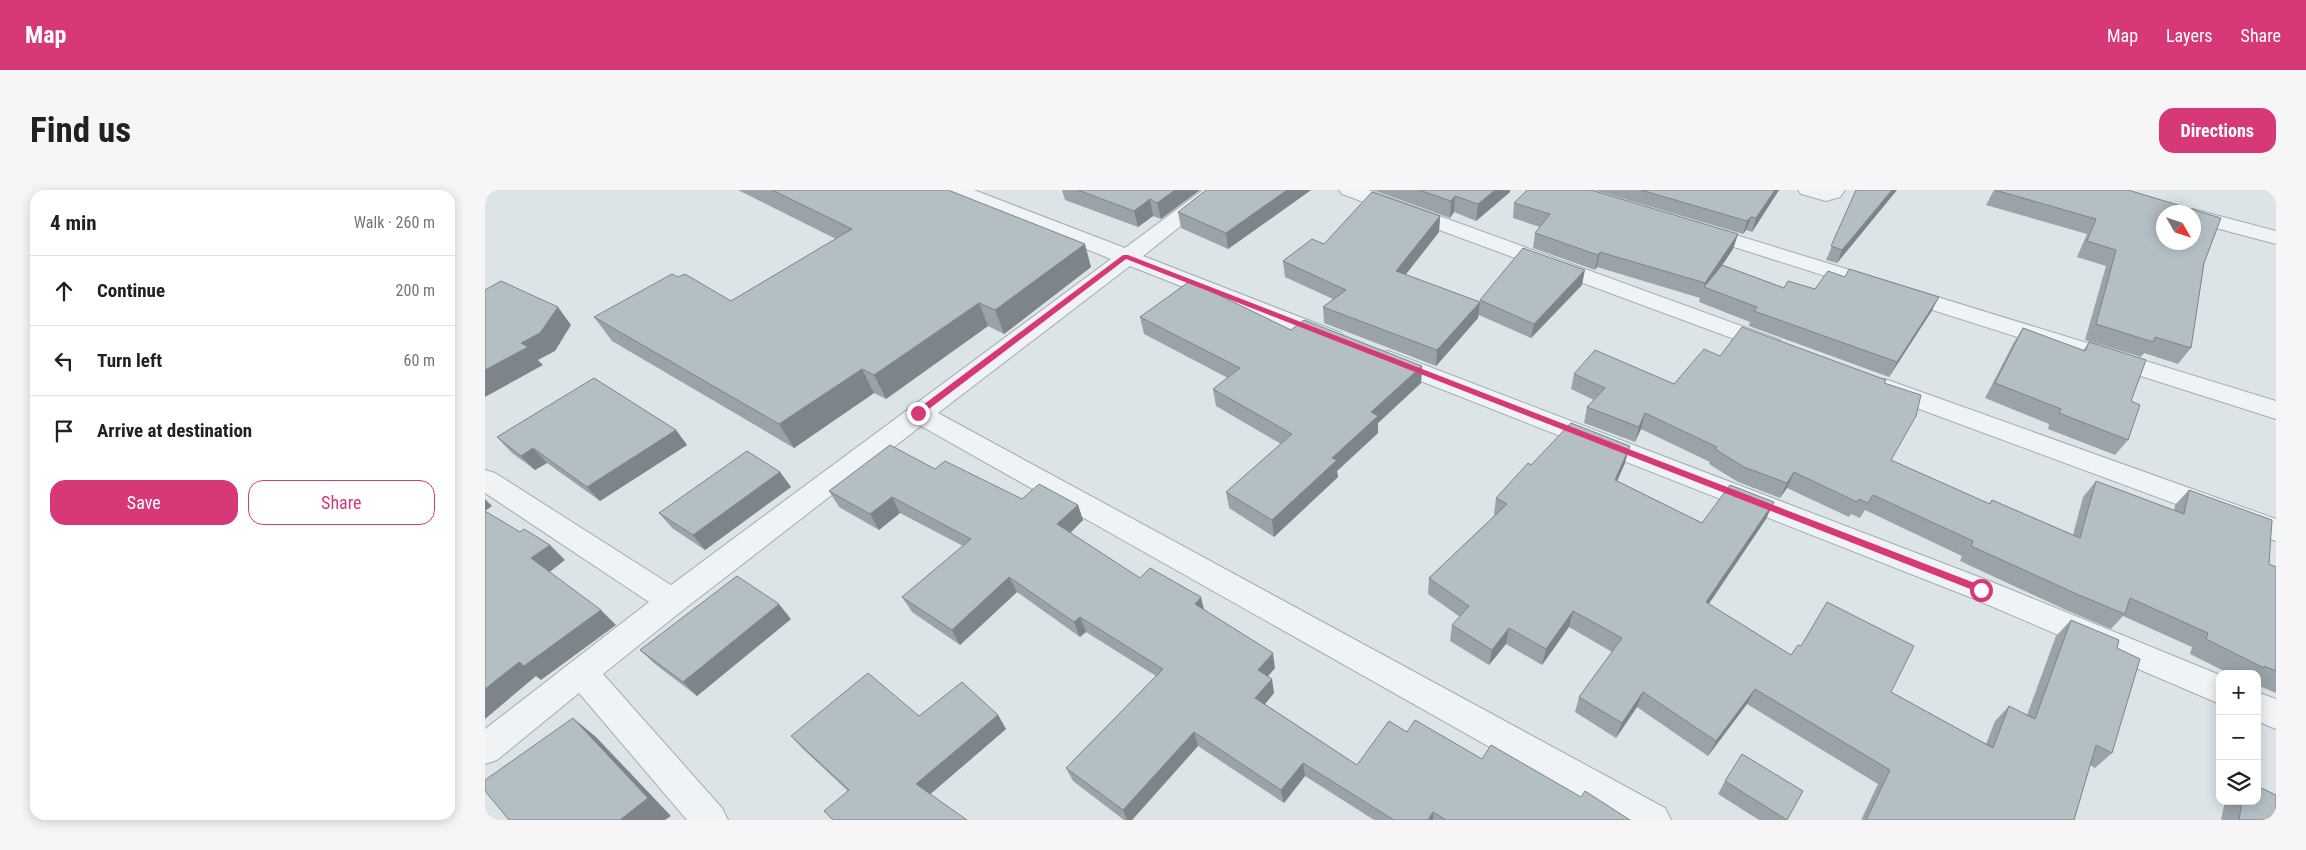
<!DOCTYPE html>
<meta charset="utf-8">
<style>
body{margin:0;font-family:"Roboto Condensed",sans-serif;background:#f6f6f6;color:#202124}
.controls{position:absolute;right:15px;bottom:15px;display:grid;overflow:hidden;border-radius:10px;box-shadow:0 2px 12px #0003}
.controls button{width:45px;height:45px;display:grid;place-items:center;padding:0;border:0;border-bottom:1px solid #e0e0e0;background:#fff;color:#202124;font:25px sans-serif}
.compass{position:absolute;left:1671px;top:15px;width:45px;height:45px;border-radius:50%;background:#fff;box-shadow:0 2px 12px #0003;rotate:129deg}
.stop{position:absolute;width:15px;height:15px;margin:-11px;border:4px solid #d63878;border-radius:50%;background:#fff}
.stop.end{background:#d63878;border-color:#fff;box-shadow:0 1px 5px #0008}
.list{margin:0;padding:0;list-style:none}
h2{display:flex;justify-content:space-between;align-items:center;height:65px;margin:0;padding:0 20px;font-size:21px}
h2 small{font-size:16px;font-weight:400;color:#757577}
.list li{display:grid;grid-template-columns:32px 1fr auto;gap:15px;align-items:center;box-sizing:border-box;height:70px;padding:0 20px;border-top:1px solid #e0e0e0}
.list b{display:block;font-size:19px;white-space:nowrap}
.list em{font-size:16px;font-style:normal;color:#757577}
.actions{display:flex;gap:10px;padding:15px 20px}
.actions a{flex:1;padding:11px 0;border:1px solid #d63878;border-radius:15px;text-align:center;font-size:18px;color:#d63878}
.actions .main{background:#d63878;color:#fff}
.icon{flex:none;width:28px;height:28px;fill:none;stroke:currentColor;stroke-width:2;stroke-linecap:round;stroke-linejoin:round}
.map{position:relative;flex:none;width:1791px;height:630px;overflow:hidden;border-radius:15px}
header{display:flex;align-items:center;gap:30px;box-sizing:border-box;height:70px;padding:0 25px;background:#d63878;color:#fff}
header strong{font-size:24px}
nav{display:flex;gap:28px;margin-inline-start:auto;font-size:18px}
.intro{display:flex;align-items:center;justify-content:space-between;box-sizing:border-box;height:120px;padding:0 30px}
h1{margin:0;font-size:35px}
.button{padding:12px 22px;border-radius:15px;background:#d63878;color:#fff;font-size:18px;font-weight:700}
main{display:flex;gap:30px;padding:0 30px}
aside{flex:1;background:#fff;border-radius:15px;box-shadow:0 2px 12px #0003}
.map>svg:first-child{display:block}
</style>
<header>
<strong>Map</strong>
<nav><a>Map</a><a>Layers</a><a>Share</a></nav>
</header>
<div class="intro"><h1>Find us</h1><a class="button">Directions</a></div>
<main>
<aside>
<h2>4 min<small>Walk · 260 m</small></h2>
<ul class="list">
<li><svg class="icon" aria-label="ahead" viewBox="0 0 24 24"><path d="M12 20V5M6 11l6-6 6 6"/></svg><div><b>Continue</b></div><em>200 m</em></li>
<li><svg class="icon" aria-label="left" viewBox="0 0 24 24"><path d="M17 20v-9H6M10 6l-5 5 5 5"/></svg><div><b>Turn left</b></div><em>60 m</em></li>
<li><svg class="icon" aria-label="arrive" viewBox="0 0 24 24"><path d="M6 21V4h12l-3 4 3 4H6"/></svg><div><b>Arrive at destination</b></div></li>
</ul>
<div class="actions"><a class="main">Save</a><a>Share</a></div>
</aside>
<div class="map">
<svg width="1791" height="630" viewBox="0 0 1791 630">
<rect width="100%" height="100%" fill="#dce4e8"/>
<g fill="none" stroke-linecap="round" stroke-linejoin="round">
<!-- minor casing -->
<g stroke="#a1acb2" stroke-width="2">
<path id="minor" d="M 461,0 L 489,0 L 640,58 L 718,0 L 741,0 L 658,66 L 856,143 L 860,148 L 856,153 L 848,156 L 840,153 L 645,76 L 453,223 L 1180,618 L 1186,630 L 1134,630 L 436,236 L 198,420 L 118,484 L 237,618 L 243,630 L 202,630 L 94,503 L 12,570 L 0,574 L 0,539 L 164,412 L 0,303 L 0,280 L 10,283 L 186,395 L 626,69 L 464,4 Z
M 854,0 L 883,0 L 1295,150 L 1299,155 L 1295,160 L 1287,163 L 1279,160 L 857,4 Z
M 1313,0 L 1360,0 L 1355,7 L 1341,11 L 1316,4 Z
M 1708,19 L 1791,41 L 1791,54 L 1708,32 L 1708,22 L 1699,22 Z
M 1215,34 L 1791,211 L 1791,229 L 1208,44 L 1205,40 L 1208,36 Z
M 903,161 L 1507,392 L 1735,485 L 1735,514 L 1487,408 L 895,175 L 891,169 L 895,163 Z
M 1400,189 L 1791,329 L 1791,351 L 1391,203 L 1388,197 L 1391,191 Z
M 1772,502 L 1791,509 L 1791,539 L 1772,531 Z"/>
</g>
<!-- minor -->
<use href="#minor" fill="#eff3f6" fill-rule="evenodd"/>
</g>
<!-- wall -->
<path fill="#9aa3a9" d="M 253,0 L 463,0 L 606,77 L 519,144 L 503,136 L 401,209 L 389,203 L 309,258 L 127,151 L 109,127 L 193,87 L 246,111 L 351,49 Z
M 577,0 L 715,0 L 676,29 L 668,26 L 653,37 L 580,10 Z
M 826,0 L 743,59 L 696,38 L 693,22 Z
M 888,0 L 1025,0 L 1025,2 L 991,31 L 969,22 L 965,28 Z
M 1109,0 L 1294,0 L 1267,42 L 1261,40 L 1258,44 Z
M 1371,0 L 1412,0 L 1352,73 L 1341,70 Z
M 1509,0 L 1643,0 L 1719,73 L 1706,158 L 1693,174 L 1659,163 L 1656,167 L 1600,150 L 1621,76 L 1592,67 L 1602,44 L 1501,15 Z
M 1029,13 L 1253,44 L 1248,59 L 1237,75 L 1299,98 L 1330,99 L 1360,87 L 1454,107 L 1446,122 L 1404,187 L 1264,136 L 1265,132 L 1214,112 L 1215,108 L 1112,77 L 1110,80 L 1048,58 L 1050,43 L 1055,37 L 1028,28 Z
M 955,26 L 954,42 L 920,85 L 995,112 L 995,110 L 1097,95 L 1046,148 L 994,125 L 993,128 L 951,176 L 839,133 L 838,117 L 848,109 L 800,87 L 798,71 L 839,54 Z
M 655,127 L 806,140 L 937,176 L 936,193 L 893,233 L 893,243 L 852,281 L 853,287 L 789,347 L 744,318 L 741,302 L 796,254 L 731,216 L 728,199 L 743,188 L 659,144 Z
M 1538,138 L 1598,161 L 1604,152 L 1646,211 L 1643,250 L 1630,265 L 1563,239 L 1564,234 L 1500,208 L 1528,154 Z
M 1235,166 L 1399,193 L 1406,270 L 1504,314 L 1507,310 L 1588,345 L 1598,307 L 1611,291 L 1689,321 L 1690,315 L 1704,300 L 1784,374 L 1791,377 L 1791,503 L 1772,495 L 1772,484 L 1745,484 L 1705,464 L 1707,457 L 1638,426 L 1626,439 L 1581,420 L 1475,371 L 1477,366 L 1380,320 L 1375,328 L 1366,324 L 1364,327 L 1302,298 L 1295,308 L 1253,292 L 1224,274 L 1225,272 L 1156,239 L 1150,252 L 1099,233 L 1102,217 L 1109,210 L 1086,199 L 1089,184 L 1189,194 Z
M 191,240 L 202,255 L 115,311 L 62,273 L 50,280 L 26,262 L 12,247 Z
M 1140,273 L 1132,291 L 1217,333 L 1289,312 L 1281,329 L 1224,414 L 1306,465 L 1406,502 L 1501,554 L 1510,531 L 1524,516 L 1542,525 L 1571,446 L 1586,430 L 1632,458 L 1627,563 L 1610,578 L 1605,575 L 1589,630 L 1376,630 L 1393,594 L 1262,514 L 1223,566 L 1152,517 L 1131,548 L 1090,522 L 1094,507 L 1127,462 L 1084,437 L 1057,475 L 1021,454 L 1004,475 L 965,451 L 967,435 L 975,427 L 943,404 L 944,388 L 1010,325 L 1009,324 L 1011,308 L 1046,275 Z
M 450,279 L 537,309 L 593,315 L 598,330 L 585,343 L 655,388 L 719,420 L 790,478 L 783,486 L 789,503 L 780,514 L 872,575 L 922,542 L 997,569 L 1096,607 L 1145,630 L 889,630 L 820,586 L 799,613 L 713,556 L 647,630 L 639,630 L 588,591 L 581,578 L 671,486 L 601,442 L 595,447 L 532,402 L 475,455 L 427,422 L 417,407 L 478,356 L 415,323 L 394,340 L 354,317 L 344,301 Z
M 295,282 L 306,297 L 220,360 L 187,338 L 174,323 Z
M 306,429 L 212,506 L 170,474 L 155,460 Z
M 513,525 L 521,539 L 445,604 L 363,601 L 318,559 L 306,546 L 434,526 Z
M 1240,591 L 1318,601 L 1302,630 L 1274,630 L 1233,604 Z
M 1740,611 L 1772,611 L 1791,630 L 1736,630 Z"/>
<!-- shaded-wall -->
<path fill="#7d858a" d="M 690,0 L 715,0 L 676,29 L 672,13 Z
M 802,0 L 826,0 L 743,59 L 741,43 Z
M 1010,0 L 1025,0 L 1025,2 L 991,31 L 993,14 Z
M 1290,0 L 1294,0 L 1267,42 L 1271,28 Z
M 1407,0 L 1412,0 L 1352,73 L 1357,60 Z
M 970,6 L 969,22 L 965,28 L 966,11 Z
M 665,9 L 668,26 L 653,37 L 649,21 Z
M 955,26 L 954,42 L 911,97 L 911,81 Z
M 1266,27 L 1261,40 L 1258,44 L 1262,31 Z
M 1253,44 L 1248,59 L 1222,98 L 1219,97 L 1220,93 Z
M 600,54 L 606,77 L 519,144 L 510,120 Z
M 1115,62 L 1112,77 L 1110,80 L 1113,65 Z
M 1100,80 L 1097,95 L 1046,148 L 1049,134 Z
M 1454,107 L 1446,122 L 1404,187 L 1412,172 Z
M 995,112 L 993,128 L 951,176 L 952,160 Z
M 494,113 L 503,136 L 401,209 L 389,185 Z
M 73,117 L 86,135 L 70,161 L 53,170 L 58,175 L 0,207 L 0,180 L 36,153 Z
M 937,176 L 936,193 L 893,233 L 893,243 L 852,281 L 853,287 L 789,347 L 787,330 L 847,268 L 886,222 Z
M 377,179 L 389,203 L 309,258 L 294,234 Z
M 1160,223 L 1156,239 L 1150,252 L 1154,237 Z
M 191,240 L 202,255 L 115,311 L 102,297 Z
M 1145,256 L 1140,273 L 1125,307 L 1130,290 Z
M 48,258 L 62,273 L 50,280 L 36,266 Z
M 295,282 L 306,297 L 220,360 L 208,345 Z
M 1309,282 L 1302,298 L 1295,308 L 1302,293 Z
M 407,307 L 415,323 L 394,340 L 385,324 Z
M 0,309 L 7,316 L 0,321 Z
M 1289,312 L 1281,329 L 1214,428 L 1221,412 Z
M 593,315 L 598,330 L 578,350 L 572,334 Z
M 65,355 L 80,370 L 62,384 L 46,368 Z
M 524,387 L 532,402 L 475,455 L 467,440 Z
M 716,407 L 720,423 L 710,414 Z
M 294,414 L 306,429 L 212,506 L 198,492 Z
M 116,420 L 131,435 L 56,490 L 51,486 L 0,529 L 0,499 L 34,472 Z
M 1088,421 L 1084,437 L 1057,475 L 1061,459 Z
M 595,427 L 601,442 L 595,447 L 589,432 Z
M 1024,438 L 1021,454 L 1004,475 L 1007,460 Z
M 788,463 L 790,478 L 776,494 L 773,480 Z
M 787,489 L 789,503 L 773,522 L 770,508 Z
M 1270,499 L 1262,514 L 1223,566 L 1231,551 Z
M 1158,502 L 1152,517 L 1131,548 L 1137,533 Z
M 513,525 L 521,539 L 442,607 L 431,594 Z
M 88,528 L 111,547 L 186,626 L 180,630 L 135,630 Z
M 709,542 L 713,556 L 647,630 L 642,630 L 638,620 Z
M 818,573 L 820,586 L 799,613 L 796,600 Z
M 948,622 L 948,630 L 943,630 Z"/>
<!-- building -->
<path fill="#b3bec5" stroke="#7d858a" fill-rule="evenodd" d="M 287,0 L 463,0 L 600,54 L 510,120 L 494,113 L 389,185 L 377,179 L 294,234 L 109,127 L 187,84 L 193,87 L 200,84 L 246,111 L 367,39 Z
M 593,0 L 690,0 L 672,13 L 665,9 L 649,21 Z
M 721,0 L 802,0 L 741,43 L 693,22 Z
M 934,0 L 1010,0 L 993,14 L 970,6 L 966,11 Z
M 1042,0 L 1106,0 L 1253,44 L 1220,93 L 1115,62 L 1113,65 L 1050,43 L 1065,24 L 1029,13 Z
M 1156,0 L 1290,0 L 1271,28 L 1266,27 L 1262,31 Z
M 1371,0 L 1407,0 L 1357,60 L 1346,56 Z
M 1510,0 L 1643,0 L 1736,28 L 1719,73 L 1706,158 L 1670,147 L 1668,152 L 1611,134 L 1631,60 L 1602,51 L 1611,29 ZM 1678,22 L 1708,22 L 1708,52 L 1678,52 Z
M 887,2 L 955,26 L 911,81 L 995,112 L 952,160 L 838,117 L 861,100 L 798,71 L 827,49 L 839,54 Z
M 1038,58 L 1100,80 L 1049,134 L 995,110 Z
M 1237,75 L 1299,98 L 1303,91 L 1330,99 L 1343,81 L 1360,87 L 1364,79 L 1454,107 L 1412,172 L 1269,121 L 1272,117 L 1219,97 Z
M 16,91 L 73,117 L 55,143 L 36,153 L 43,157 L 0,180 L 0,100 Z
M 705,91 L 806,140 L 819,130 L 937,176 L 886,222 L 893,226 L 847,268 L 852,270 L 787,330 L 741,302 L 807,244 L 728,199 L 755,178 L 655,127 Z
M 1257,137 L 1401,190 L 1399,193 L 1436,205 L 1431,226 L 1406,270 L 1505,314 L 1507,310 L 1595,348 L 1611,291 L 1699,324 L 1704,300 L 1787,330 L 1784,374 L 1791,377 L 1791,481 L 1779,476 L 1779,478 L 1721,449 L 1723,443 L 1645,408 L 1640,424 L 1594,405 L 1486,356 L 1488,351 L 1388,305 L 1383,313 L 1374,309 L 1372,312 L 1309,282 L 1302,293 L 1259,277 L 1230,259 L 1232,257 L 1160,223 L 1154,237 L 1102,217 L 1120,198 L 1089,184 L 1110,160 L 1189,194 L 1219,159 L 1235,166 Z
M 1538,138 L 1600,161 L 1604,152 L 1661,170 L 1646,211 L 1655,215 L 1643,250 L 1574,223 L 1576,219 L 1510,193 Z
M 109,188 L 191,240 L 102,297 L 48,258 L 36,266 L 12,247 Z
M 1086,233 L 1145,256 L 1130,290 L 1217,333 L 1245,295 L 1289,312 L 1221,412 L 1306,465 L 1313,455 L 1316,456 L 1342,412 L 1429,456 L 1406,502 L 1508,558 L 1524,516 L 1550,529 L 1586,430 L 1634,450 L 1632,458 L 1655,469 L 1627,563 L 1611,555 L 1589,630 L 1381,630 L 1405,580 L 1270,499 L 1231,551 L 1158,502 L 1137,533 L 1094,507 L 1137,448 L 1088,421 L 1061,459 L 1024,438 L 1007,460 L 967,435 L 984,416 L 944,388 L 1022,314 L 1011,308 L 1043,273 L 1046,275 Z
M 405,255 L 450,279 L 460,271 L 537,309 L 554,294 L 593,315 L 572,334 L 655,388 L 665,378 L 716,407 L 710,414 L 788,463 L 773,480 L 787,489 L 770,508 L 872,575 L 904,531 L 922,542 L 930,530 L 997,569 L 1006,555 L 1096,607 L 1100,601 L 1145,630 L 961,630 L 948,622 L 943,630 L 909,630 L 818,573 L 796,600 L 709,542 L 638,620 L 581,578 L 678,479 L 595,427 L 589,432 L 524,387 L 467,440 L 417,407 L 486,349 L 407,307 L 385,324 L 344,301 Z
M 262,261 L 295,282 L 208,345 L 174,323 Z
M 0,321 L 35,342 L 39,339 L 65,355 L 46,368 L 116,420 L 39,476 L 34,472 L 0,499 Z
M 252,386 L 294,414 L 198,492 L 155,460 Z
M 383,483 L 434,526 L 477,492 L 513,525 L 431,594 L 482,630 L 348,630 L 339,621 L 364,600 L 306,546 Z
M 88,528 L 163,608 L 135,630 L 24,630 L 0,601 L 0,590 Z
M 1257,564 L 1318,601 L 1302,630 L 1240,591 Z
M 1772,596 L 1791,605 L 1791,630 L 1754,630 L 1757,611 L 1772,611 Z"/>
<!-- route -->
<path fill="#d63878" d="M 638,65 L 643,65 L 1500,397 L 1501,400 L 1500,402 L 1493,402 L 641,69 L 436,225 L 430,225 L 430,221 Z"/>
</svg>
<div class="controls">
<button>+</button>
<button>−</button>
<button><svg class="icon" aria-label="layers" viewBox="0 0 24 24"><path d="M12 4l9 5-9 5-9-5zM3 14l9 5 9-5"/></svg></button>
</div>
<svg class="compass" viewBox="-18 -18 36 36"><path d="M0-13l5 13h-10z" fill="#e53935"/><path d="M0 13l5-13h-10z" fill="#757577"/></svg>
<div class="stop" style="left:1496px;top:400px"></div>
<div class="stop end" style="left:433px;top:223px"></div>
</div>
</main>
